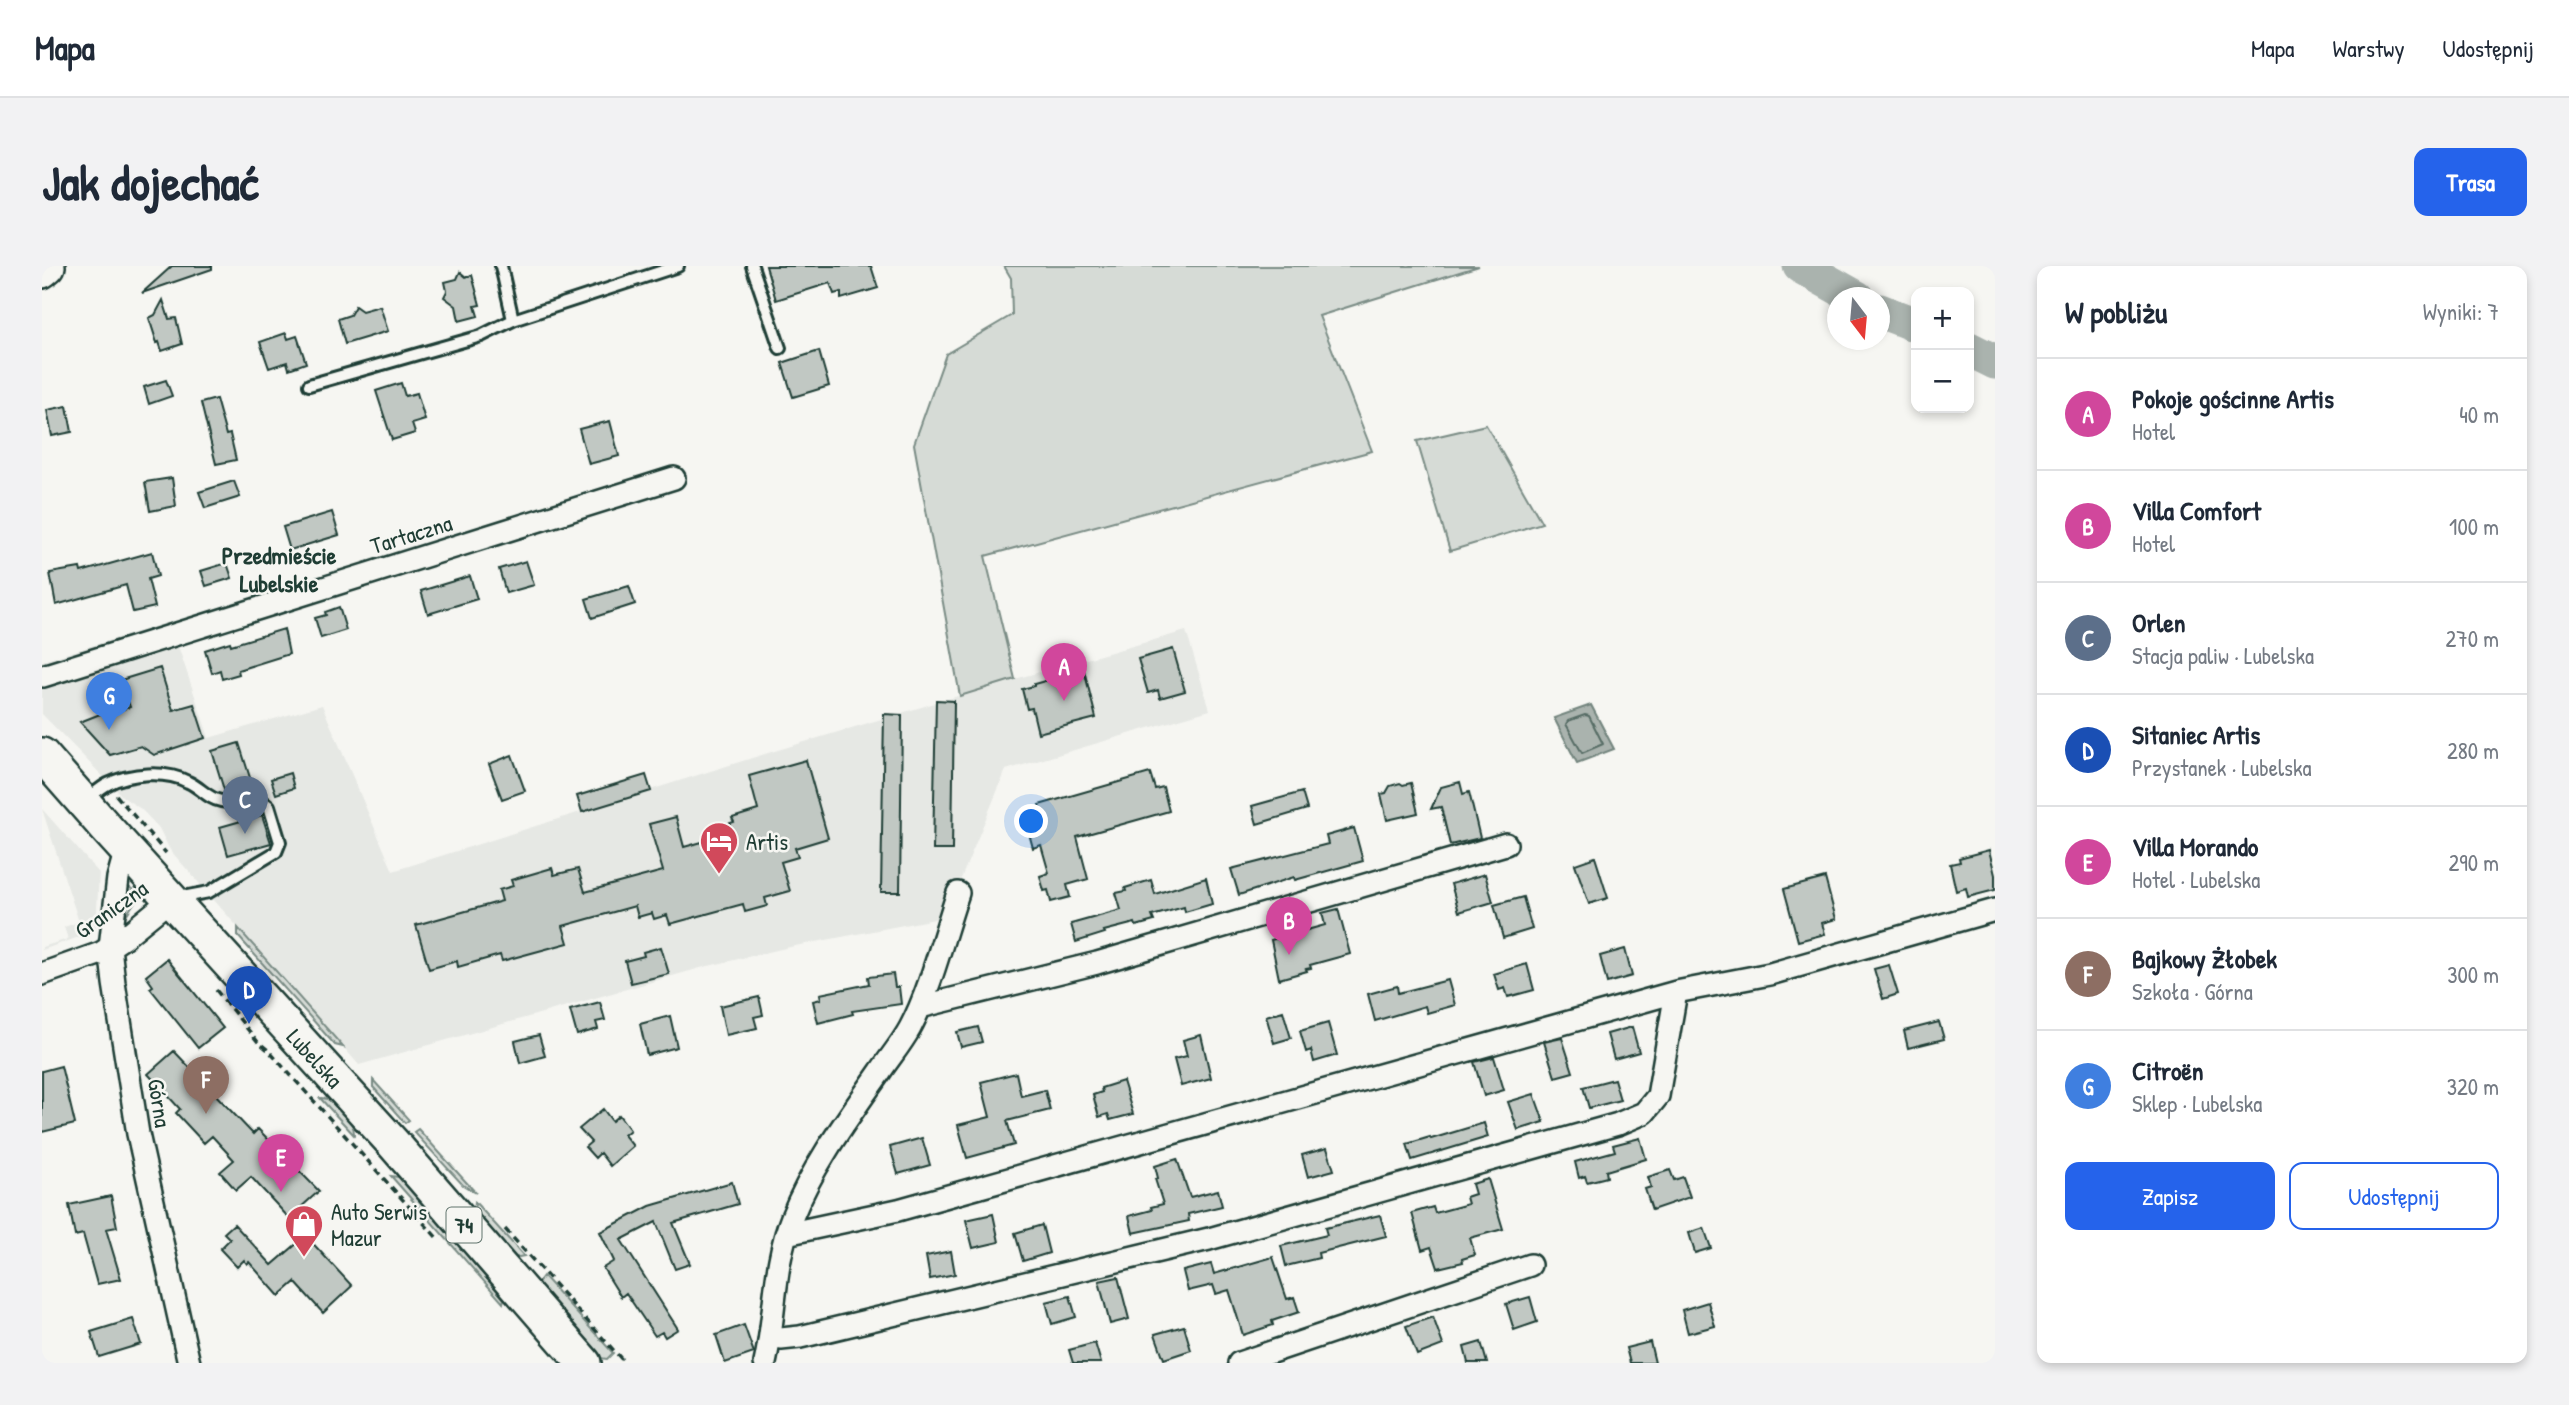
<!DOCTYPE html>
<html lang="pl">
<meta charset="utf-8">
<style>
body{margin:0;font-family:"Patrick Hand",sans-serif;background:#f2f2f3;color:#1f2937}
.controls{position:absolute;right:21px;top:21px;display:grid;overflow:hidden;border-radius:14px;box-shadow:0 4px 10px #0003}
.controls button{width:63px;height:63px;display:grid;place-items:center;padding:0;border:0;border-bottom:2px solid #e0e1e3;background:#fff;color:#1f2937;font:35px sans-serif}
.compass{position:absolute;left:1785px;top:21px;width:63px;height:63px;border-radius:50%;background:#fff;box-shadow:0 4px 10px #0003;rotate:164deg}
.you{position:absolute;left:990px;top:556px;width:24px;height:24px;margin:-18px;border:5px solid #fff;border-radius:50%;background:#1a73e8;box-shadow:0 0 0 10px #1a73e833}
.badge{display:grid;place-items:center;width:46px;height:46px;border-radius:50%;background:#2563eb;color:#fff;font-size:23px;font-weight:700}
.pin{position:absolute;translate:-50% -58px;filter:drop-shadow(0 2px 4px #0008)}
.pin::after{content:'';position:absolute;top:37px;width:24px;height:21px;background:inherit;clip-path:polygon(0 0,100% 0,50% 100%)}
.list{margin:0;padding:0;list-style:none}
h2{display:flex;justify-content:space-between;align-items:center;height:91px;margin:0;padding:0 28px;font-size:30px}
h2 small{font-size:23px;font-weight:400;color:#747a83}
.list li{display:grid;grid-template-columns:46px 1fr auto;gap:21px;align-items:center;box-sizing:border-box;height:112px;padding:0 28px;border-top:2px solid #e0e1e3}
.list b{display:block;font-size:26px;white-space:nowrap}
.list p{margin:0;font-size:23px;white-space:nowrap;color:#747a83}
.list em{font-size:23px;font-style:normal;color:#747a83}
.actions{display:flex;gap:14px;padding:21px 28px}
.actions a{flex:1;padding:16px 0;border:2px solid #2563eb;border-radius:14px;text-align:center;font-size:24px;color:#2563eb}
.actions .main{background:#2563eb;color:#fff}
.map{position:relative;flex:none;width:1953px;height:1097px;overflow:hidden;border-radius:14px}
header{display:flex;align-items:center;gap:42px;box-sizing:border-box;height:98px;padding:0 35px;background:#fff;border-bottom:2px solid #e0e1e3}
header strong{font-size:33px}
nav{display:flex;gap:38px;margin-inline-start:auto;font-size:24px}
.intro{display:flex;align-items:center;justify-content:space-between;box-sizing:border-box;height:168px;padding:0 42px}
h1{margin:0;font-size:49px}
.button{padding:18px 32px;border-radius:14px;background:#2563eb;color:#fff;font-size:24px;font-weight:700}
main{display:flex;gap:42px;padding:0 42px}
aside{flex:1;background:#fff;border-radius:14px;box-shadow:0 4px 10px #0003}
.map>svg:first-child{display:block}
</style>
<header>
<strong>Mapa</strong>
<nav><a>Mapa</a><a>Warstwy</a><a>Udostępnij</a></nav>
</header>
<div class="intro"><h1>Jak dojechać</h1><a class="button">Trasa</a></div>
<main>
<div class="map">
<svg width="1953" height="1097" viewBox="0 0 1953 1097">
<rect width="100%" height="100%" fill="#f6f6f2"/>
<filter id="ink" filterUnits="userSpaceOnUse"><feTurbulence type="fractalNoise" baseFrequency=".0143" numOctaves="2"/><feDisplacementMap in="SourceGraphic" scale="14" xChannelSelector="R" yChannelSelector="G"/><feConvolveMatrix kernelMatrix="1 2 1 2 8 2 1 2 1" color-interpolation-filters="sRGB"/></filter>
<g filter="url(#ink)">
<!-- built -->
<path fill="#e6e8e4" d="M 128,356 L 167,472 L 280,439 L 351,605 L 726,487 L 973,413 L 1144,365 L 1168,444 L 964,504 L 903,651 L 748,681 L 662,701 L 317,799 L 128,584 L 117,562 L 99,543 L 81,531 L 0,448 L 0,395 Z
M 0,543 L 57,607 L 54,662 L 40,670 L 0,684 L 0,681 L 26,673 L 22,661 L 37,656 Z"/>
<!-- green -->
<path fill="#d6dbd6" stroke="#7a8c85" stroke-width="2" d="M 962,0 L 1437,0 L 1277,50 L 1330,185 L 943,290 L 973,413 L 918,430 L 872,178 L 904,88 L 970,49 L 969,12 Z
M 1444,159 L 1500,257 L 1408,285 L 1375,175 Z
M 87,621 L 93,625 L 94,634 L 81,654 L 85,622 Z
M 196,662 L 301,781 L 293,779 L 196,670 Z
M 331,814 L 367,854 L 363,857 L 331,821 Z
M 278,832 C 293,831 313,855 312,869 Z
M 376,863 L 434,927 L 421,919 L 372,866 Z
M 349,910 L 357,911 L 363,915 L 462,1033 L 461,1037 Z
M 433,936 L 482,990 L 472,992 L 432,947 Z
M 501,1010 L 571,1087 L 565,1093 L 558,1092 L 496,1024 L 495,1018 Z"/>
<!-- water -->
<path fill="#aab3ae" stroke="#72847d" stroke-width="2" d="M 1549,439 L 1572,483 L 1535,497 L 1512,452 Z"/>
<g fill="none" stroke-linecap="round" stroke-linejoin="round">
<!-- shore -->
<path stroke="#576c65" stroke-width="2" d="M 1543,449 L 1547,450 L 1561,478 L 1540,487 L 1524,458 L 1526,455 Z"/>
<!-- river -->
<path stroke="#aab3ae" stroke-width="35" d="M 1758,0 L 1815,32
M 1838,45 L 1874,59
M 1927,83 L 1953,96"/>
</g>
<!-- building -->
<path fill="#c1c8c3" stroke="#1f3d34" stroke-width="2" d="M 130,0 L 170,0 L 170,3 L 100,27 Z
M 724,0 L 829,0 L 836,22 L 799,33 L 799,26 L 792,28 L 788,17 L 734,34 Z
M 418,6 L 424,11 L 430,9 L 438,39 L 433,40 L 436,50 L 417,55 L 414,40 L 402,31 L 405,25 L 403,16 L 415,13 Z
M 121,34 L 127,53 L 134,52 L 140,78 L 120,85 L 117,76 L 115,77 L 107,52 L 113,49 Z
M 313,40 L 320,45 L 338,40 L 346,65 L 303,78 L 296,53 L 308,49 Z
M 244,67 L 246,73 L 255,70 L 264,97 L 247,103 L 245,96 L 227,102 L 218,76 Z
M 777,85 L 787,120 L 751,131 L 740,97 Z
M 124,114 L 130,130 L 107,138 L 102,121 Z
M 359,117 L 363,130 L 375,127 L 383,154 L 370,158 L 373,167 L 350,174 L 334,125 Z
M 174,133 L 184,169 L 188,168 L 194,194 L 174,198 L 159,137 Z
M 25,140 L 30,166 L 10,170 L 5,144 Z
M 568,155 L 577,190 L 547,198 L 537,163 Z
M 130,212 L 134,240 L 108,245 L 103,216 Z
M 192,215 L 198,231 L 163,242 L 157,226 Z
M 290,246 L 297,269 L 248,284 L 241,261 Z
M 110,286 L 116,310 L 106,313 L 113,341 L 91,346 L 84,319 L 14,339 L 8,307 L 38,302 L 39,306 Z
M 484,295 L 492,319 L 464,327 L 457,303 Z
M 185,297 L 190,312 L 164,320 L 159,305 Z
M 428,310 L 435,333 L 386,348 L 379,325 Z
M 587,320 L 593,338 L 550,352 L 544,333 Z
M 297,341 L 304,364 L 279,372 L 273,352 L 284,349 L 283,346 Z
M 242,363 L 247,388 L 196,404 L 197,408 L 180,413 L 178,404 L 170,407 L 163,384 L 188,376 L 189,379 Z
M 1131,383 L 1143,425 L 1118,432 L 1116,424 L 1106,427 L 1096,393 Z
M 118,402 L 131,444 L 152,438 L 163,472 L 112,489 L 99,480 L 68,489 L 38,456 L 63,446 L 67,447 L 88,441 L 79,414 Z
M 1042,404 L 1054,452 L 996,467 L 990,442 L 985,443 L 980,423 L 992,420 L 992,418 Z
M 894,434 L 912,435 L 910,584 L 891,584 Z
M 842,448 L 860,449 L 858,626 L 839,626 Z
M 197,477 L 210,518 L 183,527 L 170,485 Z
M 470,489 L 483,525 L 460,533 L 447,498 Z
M 764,494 L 786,572 L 753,582 L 756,591 L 739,596 L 748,625 L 723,632 L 725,640 L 703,646 L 701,638 L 628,658 L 625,649 L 612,653 L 610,647 L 596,651 L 593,640 L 521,660 L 526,677 L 460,695 L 458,689 L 416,701 L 415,695 L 387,703 L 374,659 L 460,635 L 457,624 L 471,620 L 469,614 L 510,602 L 512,609 L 536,603 L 543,626 L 621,605 L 607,558 L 634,551 L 642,581 L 671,573 L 669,563 L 692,556 L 690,552 L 716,544 L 707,510 Z
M 248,507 L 252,522 L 234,528 L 229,513 Z
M 1108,507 L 1113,523 L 1121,521 L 1127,545 L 1035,571 L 1046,613 L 1025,619 L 1028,631 L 1009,636 L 1006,624 L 1002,625 L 998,610 L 1007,607 L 999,579 L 991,582 L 986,564 L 994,562 L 991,550 L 999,548 L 997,539 Z
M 604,509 L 609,525 L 540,546 L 535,530 Z
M 1418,516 L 1421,528 L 1427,526 L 1438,572 L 1408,579 L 1399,541 L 1389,543 L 1399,521 Z
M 1358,517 L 1361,519 L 1369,517 L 1376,547 L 1345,554 L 1339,528 L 1344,527 L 1348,520 Z
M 1260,526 L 1265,543 L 1215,558 L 1210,540 Z
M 220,549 L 229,577 L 186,589 L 178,561 Z
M 1312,562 L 1321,595 L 1253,614 L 1252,611 L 1197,629 L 1189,603 L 1286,578 L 1284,570 Z
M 1947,584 L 1953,609 L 1953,624 L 1926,631 L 1924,622 L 1914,625 L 1908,598 L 1918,596 L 1917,592 Z
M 1553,591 L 1566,632 L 1547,638 L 1533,598 Z
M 1443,608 L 1451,636 L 1417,646 L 1409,618 Z
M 1164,612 L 1170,638 L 1143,646 L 1142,641 L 1110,650 L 1112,655 L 1094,660 L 1093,657 L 1062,665 L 1063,667 L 1034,676 L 1029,658 L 1079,644 L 1074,627 L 1084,625 L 1083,622 L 1109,614 L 1113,628 Z
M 1783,612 L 1794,653 L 1780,657 L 1783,668 L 1756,675 L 1742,623 Z
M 1481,631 L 1490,663 L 1461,672 L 1452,639 Z
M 1296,643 L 1308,688 L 1268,699 L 1269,702 L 1264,703 L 1265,705 L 1237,713 L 1229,674 L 1283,659 L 1280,647 Z
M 619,681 L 627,708 L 589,717 L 583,695 L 602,690 L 601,686 Z
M 1583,683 L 1590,710 L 1565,717 L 1558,690 Z
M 125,693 L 181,762 L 156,782 L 108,722 L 111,720 L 104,710 Z
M 1485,698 L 1492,724 L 1466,731 L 1463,722 L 1457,724 L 1452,708 Z
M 1847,699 L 1856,728 L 1841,733 L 1832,703 Z
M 851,708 L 853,721 L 857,721 L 859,738 L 810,745 L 811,748 L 776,757 L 771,735 L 779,733 L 778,728 L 827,718 L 826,711 Z
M 1406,714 L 1413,739 L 1385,747 L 1383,740 L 1333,755 L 1326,728 L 1355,720 L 1356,727 Z
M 717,731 L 721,749 L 712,751 L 715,762 L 684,769 L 678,740 Z
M 558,736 L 563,754 L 554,756 L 556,763 L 535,769 L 528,744 Z
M 1241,745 L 1249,772 L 1232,777 L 1224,750 Z
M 628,750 L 635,781 L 605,789 L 598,758 Z
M 1897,756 L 1902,773 L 1866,782 L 1862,765 Z
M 1286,757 L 1295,789 L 1272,796 L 1269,784 L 1264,786 L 1258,765 Z
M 936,761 L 940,776 L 919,781 L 915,766 Z
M 1590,761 L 1597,786 L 1572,793 L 1565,768 Z
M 497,769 L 503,790 L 478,797 L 473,775 Z
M 1159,769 L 1169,812 L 1139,820 L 1132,793 L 1145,790 L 1141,774 Z
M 1520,772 L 1531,806 L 1513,811 L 1502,776 Z
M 132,785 L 211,868 L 216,863 L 277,925 L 247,952 L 209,911 L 194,924 L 178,906 L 192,894 L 170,870 L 162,877 L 134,847 L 138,843 L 106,808 Z
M 1452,791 L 1462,824 L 1442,830 L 1432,796 Z
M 19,800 L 33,858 L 0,866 L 0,805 Z
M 974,807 L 979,830 L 1003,824 L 1008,844 L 965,855 L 972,879 L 925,892 L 916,859 L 948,851 L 939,816 Z
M 1572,813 L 1578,834 L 1547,842 L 1541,821 Z
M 1081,815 L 1091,848 L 1068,854 L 1066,848 L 1057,851 L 1051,829 L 1060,826 L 1059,822 Z
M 1492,828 L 1502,856 L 1476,864 L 1466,836 Z
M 561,843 L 570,855 L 577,849 L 588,864 L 582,869 L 591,880 L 568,900 L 558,887 L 553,892 L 543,881 L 549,876 L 537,863 Z
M 1442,857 L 1446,871 L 1370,894 L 1365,878 L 1388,871 L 1389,873 Z
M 880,872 L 888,899 L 856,908 L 848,881 Z
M 1598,872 L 1604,893 L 1564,905 L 1565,911 L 1545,916 L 1543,910 L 1537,912 L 1533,896 L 1573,885 L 1571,879 Z
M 1285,882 L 1292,904 L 1266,911 L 1260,889 Z
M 1135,893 L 1148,931 L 1176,924 L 1180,940 L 1146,948 L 1147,955 L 1091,967 L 1087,950 L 1110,944 L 1109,941 L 1121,938 L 1113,913 L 1116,912 L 1113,900 Z
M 1628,904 L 1632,914 L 1641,911 L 1648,931 L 1610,944 L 1603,923 L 1609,921 L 1606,911 Z
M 1446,913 L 1461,963 L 1428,972 L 1433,989 L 1420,993 L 1421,996 L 1396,1002 L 1389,981 L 1380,984 L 1370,947 L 1391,941 L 1393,947 L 1426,938 L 1424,931 L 1433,928 L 1430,918 Z
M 690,916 L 696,938 L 631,957 L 648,998 L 633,1003 L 614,956 L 579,974 L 636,1063 L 623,1071 L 620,1066 L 613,1070 L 584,1027 L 579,1031 L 561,1002 L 572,995 L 558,966 L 608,940 Z
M 69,930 L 75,961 L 64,963 L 79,1013 L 55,1018 L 41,968 L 33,970 L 27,939 Z
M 951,948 L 957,976 L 931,982 L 924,954 Z
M 1338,949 L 1344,970 L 1276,987 L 1277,992 L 1244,1000 L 1239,980 L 1285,969 L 1283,962 Z
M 192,958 L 230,999 L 264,970 L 310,1020 L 281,1047 L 253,1016 L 237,1030 L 207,996 L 205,998 L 202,994 L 195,1001 L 178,983 L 188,973 L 182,967 Z
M 1000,959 L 1007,987 L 981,995 L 973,967 Z
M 1662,962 L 1669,982 L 1653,987 L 1647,967 Z
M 909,985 L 913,1008 L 888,1013 L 884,990 Z
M 1231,991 L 1245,1033 L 1252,1031 L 1257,1046 L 1230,1055 L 1231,1059 L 1201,1069 L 1187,1024 L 1174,1028 L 1171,1019 L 1146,1025 L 1141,1005 L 1169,998 L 1172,1008 Z
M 1076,1011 L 1087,1053 L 1068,1058 L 1057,1015 Z
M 1028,1030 L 1034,1051 L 1010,1058 L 1004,1036 Z
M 1488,1031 L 1495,1056 L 1472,1064 L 1464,1038 Z
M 1666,1036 L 1673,1060 L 1646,1067 L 1640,1044 Z
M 1391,1051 L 1401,1079 L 1375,1089 L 1364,1060 Z
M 91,1053 L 99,1078 L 57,1091 L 49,1066 Z
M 702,1059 L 712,1087 L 683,1097 L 674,1069 Z
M 1142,1060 L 1149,1084 L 1122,1093 L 1113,1068 Z
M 1439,1076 L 1445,1097 L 1426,1097 L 1422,1081 Z
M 1608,1076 L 1613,1097 L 1588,1097 L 1584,1082 Z
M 1053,1077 L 1059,1097 L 1031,1097 L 1027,1084 Z"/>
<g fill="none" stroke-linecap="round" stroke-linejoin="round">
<!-- service casing -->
<g stroke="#1f3d34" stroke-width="16">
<path id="service" d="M 459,0 L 471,54
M 710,0 L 738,82
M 267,119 L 439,70 L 471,54 L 636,0
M 44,534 C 51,529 58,522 66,518 C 88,507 124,504 146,516 C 158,521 166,533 179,535 C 196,538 213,527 227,540 L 238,576 L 234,586 L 167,626 L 135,632"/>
</g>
<!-- minor casing -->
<g stroke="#1f3d34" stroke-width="26">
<path id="minor" d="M 1,410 L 632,212
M 84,583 L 76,612 L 68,681 L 72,717 L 96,868 L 147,1097
M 0,708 L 59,687 L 80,673 L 129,633
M 1634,726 L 1728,708 L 1953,644
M 878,741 L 1055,697 L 1464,578
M 729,1070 L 739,1073 L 758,1071 L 1167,973 L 1576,858 L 1602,847 L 1616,830 L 1634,726 L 856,944 L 744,968
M 723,1097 C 734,1049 731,998 750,951 C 771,899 806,852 838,806 C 848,791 860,777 868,762 C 888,725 902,668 916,627
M 1197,1097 L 1488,999"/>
</g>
<!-- primary casing -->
<g stroke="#1f3d34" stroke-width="38">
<g id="primary">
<path d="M 0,5 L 6,0"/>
<path id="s1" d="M 0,489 L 65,563 L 350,876 L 542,1097"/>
</g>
</g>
<!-- path -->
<path stroke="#1f3d34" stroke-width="3.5" stroke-dasharray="7 5" stroke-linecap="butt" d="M 74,529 L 124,587
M 174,724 L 216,776 L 226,784 L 397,974
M 463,963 L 583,1097"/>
<!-- service -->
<use href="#service" stroke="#f6f6f2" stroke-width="10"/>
<!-- minor -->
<use href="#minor" stroke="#f6f6f2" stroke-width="21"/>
<!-- primary -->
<use href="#primary" stroke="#f6f6f2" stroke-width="33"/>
</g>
</g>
<!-- icons -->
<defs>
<g id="hotel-pin" transform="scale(2.0125)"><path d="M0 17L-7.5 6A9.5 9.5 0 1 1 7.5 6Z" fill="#d1495b" stroke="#f6f6f2"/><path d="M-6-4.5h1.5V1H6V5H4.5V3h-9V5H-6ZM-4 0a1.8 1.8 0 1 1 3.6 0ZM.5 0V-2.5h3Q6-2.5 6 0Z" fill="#fff"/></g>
<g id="shop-pin" transform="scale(2.0125)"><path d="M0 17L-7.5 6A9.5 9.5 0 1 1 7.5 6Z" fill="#d1495b" stroke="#f6f6f2"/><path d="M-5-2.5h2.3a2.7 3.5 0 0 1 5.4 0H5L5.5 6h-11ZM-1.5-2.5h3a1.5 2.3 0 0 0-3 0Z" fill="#fff"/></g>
</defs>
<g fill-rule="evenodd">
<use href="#hotel-pin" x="677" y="575"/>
<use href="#shop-pin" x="262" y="958"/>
</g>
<g text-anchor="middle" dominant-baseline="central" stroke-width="5" stroke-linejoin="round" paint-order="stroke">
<!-- shield labels -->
<rect fill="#f6f6f2" stroke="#60746d" stroke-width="2" x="404.5" y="941.5" width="35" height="35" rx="5"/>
<g font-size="21" font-weight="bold" fill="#1f3d34">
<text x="422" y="959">74</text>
</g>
<!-- street labels -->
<g font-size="23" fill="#1f3d34" stroke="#f6f6f2">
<text transform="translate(369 268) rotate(-17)">Tartaczna</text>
<text transform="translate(69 643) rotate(-35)">Graniczna</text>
<text stroke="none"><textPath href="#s1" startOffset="408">Lubelska</textPath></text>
<text transform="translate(118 837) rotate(81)">Górna</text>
</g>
<!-- poi labels -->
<g font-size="23" fill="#1f3d34" stroke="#f6f6f2" text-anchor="start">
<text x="704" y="575">Artis</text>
<text x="289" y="945">Auto Serwis<tspan x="289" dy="26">Mazur</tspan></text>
</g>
<!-- neighbourhood labels -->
<g font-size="24" font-weight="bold" fill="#1f3d34" stroke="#f6f6f2">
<text x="237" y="289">Przedmieście<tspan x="237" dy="28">Lubelskie</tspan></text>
</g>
</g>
</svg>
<div class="controls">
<button>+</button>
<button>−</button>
</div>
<svg class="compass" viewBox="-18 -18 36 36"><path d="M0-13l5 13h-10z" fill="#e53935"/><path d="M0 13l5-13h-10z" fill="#747a83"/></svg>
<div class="you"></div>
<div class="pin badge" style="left:1022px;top:435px;background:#d1479c">A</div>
<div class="pin badge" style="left:1247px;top:689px;background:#d1479c">B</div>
<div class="pin badge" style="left:203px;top:568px;background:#5c6f8a">C</div>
<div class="pin badge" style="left:207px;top:758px;background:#1a4fb4">D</div>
<div class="pin badge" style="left:239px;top:926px;background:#d1479c">E</div>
<div class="pin badge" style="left:164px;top:848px;background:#8d6e63">F</div>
<div class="pin badge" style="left:67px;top:464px;background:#3f7fe0">G</div>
</div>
<aside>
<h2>W pobliżu<small>Wyniki: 7</small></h2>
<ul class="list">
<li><span class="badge" style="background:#d1479c">A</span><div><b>Pokoje gościnne Artis</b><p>Hotel</p></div><em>40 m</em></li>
<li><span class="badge" style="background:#d1479c">B</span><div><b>Villa Comfort</b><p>Hotel</p></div><em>100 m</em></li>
<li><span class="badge" style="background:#5c6f8a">C</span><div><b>Orlen</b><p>Stacja paliw · Lubelska</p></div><em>270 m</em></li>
<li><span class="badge" style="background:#1a4fb4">D</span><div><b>Sitaniec Artis</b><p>Przystanek · Lubelska</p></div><em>280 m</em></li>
<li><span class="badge" style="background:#d1479c">E</span><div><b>Villa Morando</b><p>Hotel · Lubelska</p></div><em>290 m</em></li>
<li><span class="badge" style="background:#8d6e63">F</span><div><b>Bajkowy Żłobek</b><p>Szkoła · Górna</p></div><em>300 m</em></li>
<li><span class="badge" style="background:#3f7fe0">G</span><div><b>Citroën</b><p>Sklep · Lubelska</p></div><em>320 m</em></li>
</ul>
<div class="actions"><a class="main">Zapisz</a><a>Udostępnij</a></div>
</aside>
</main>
